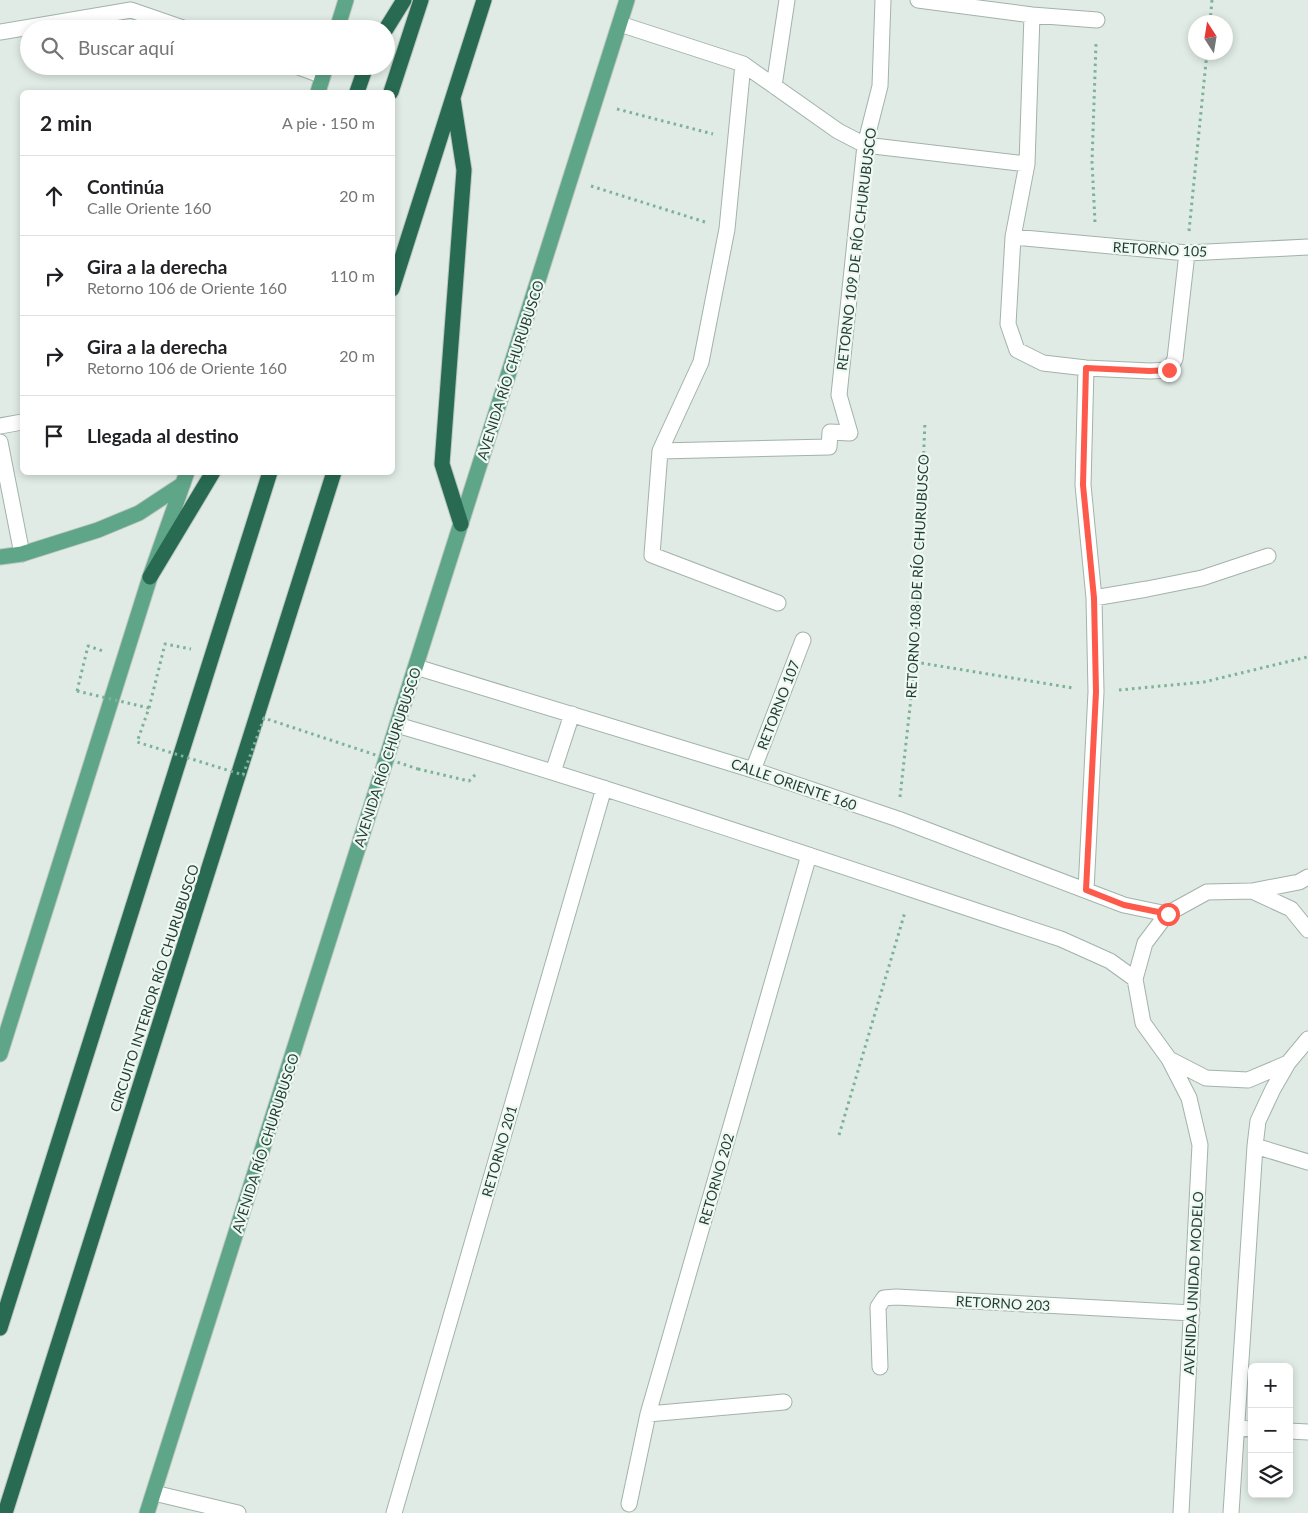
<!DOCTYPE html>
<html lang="es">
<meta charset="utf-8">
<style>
body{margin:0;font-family:Lato,sans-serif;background:#f6f6f6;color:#202124}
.controls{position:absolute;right:15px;bottom:15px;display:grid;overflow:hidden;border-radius:8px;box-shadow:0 2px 8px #0003}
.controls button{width:45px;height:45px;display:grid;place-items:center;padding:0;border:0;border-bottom:1px solid #e0e0e0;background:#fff;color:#202124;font:25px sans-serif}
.compass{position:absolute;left:1188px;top:15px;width:45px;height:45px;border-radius:50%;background:#fff;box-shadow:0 2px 8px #0003;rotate:348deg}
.stop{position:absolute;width:15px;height:15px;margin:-11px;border:4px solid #fd5a4b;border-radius:50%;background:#fff}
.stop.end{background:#fd5a4b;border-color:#fff;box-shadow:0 1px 5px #0008}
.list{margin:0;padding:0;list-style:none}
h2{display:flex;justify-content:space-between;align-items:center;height:65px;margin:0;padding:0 20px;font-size:21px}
h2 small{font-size:16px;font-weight:400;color:#757577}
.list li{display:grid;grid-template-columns:32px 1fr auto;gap:15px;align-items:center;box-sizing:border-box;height:80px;padding:0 20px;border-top:1px solid #e0e0e0}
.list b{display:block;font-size:19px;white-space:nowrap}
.list p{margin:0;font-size:16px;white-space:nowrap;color:#757577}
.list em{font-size:16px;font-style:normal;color:#757577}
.icon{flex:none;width:28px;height:28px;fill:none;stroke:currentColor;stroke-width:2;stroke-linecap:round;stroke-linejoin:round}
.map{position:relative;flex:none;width:1308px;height:1513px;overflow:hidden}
.search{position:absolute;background:#fff;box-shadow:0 2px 8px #0003;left:20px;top:20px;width:375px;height:55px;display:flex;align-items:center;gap:12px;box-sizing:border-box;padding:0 18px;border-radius:28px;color:#757577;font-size:19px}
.panel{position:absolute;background:#fff;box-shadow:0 2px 8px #0003;left:20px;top:90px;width:375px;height:385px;border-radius:8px}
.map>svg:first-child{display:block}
</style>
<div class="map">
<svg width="1308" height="1513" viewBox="0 0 1308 1513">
<rect width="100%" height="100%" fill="#dfebe4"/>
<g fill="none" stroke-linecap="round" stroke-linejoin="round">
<!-- minor casing -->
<g stroke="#a2b3aa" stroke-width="17">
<path id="minor" d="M 918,0 L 1032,15
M 1097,20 L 1032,15 L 1027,164 L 1013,237 L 1008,324 L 1017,350 L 1043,363 L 1086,368 L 1150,371 L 1169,370 L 1175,359 L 1187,253
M 620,24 L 743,64 L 838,131 L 865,145 L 1027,164
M 0,32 L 131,10 L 186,29
M 743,64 L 727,229 L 701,362 L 660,451 L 652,555 L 778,603
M 296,66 L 323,76
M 774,86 L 787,0
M 1013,237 L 1187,253 L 1308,247
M 0,426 L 22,422
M 0,442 L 22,554
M 660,451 L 829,447 L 830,432 L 850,433 L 839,395 L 865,145 L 880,86 L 883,0
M 1094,598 L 1147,589 L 1202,578 L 1268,556
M 416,667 L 753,770 L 898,819 L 1124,905 L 1167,914
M 397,725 C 620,790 840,866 1061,939 L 1110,961 L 1135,979
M 753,770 L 803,640
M 553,772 L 572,714
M 1086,890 L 1096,692 L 1094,598 L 1083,485 L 1086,368
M 1252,891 L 1299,882 L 1308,877
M 1308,930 L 1291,909 L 1252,891 L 1207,892 L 1167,914 L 1145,943 L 1135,979 L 1143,1023 L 1169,1059 L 1206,1078 L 1248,1080 L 1288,1063 L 1308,1039
M 1169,1059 L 1189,1098 L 1200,1145 L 1181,1513
M 1255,1146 L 1308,1162
M 880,1367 L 878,1307 L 884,1298 L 896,1297 L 1192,1313
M 648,1414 L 784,1402
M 1237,1428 L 1252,1429
M 1289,1431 L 1308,1432
M 154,1493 L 238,1513
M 629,1504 L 648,1414 L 809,855
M 394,1513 L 604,788
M 1231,1513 L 1255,1146 L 1258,1121 L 1273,1089 L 1288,1063"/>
</g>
<!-- major casing -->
<g stroke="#bcc5c1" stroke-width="17">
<path id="major" d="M 337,29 L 346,0
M 318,92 L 326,66
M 0,557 L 22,554 L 98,530 L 139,513 L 183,484
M 0,1054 L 150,577 L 187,472
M 147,1513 L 627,0"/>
</g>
<!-- highway casing -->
<g stroke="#bcc5c1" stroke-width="17">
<path id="highway" d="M 386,29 L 404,0
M 357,92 L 366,66
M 391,92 L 421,0
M 453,99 L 464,170 L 442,464 L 461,524
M 392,289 L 484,0
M 150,577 L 213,472
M 0,1328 L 270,472
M 5,1513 L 334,472"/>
</g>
<!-- path -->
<path stroke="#7cb298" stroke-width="3" stroke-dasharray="2.5 4" stroke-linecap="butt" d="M 1210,22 L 1212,0
M 617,109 L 713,134
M 591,186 L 705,222
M 1095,222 L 1092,162 L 1096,43
M 1189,231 L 1207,52
M 915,662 L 1073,688
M 1119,690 L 1204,682 L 1307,657 L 1308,660
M 77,691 L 88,646 L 103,651
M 149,708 L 165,644 L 191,649
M 418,769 L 469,781 L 477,773
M 900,797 L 915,662 L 925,421
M 839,1135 L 905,912"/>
<!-- minor -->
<use href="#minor" stroke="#fff" stroke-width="15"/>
<!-- major -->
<use href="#major" stroke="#5fa588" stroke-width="15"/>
<!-- highway -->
<use href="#highway" stroke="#286b52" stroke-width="15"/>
<!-- path-bridge -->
<path stroke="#7cb298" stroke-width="3" stroke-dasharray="2.5 4" stroke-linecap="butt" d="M 77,691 L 149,708 L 137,742 L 243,775 L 264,718 L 418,769"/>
</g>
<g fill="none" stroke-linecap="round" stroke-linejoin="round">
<!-- route -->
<path stroke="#fd5a4b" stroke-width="6" d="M 1168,914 L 1124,905 L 1086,890 L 1096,692 L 1094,598 L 1083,485 L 1086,368 L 1150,371 L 1169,370"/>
</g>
<g text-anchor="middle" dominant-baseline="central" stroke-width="4.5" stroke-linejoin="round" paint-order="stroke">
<!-- street labels -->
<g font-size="14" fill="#1f3d30" stroke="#eff8f2">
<text transform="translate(856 249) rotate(-83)">RETORNO 109 DE RÍO CHURUBUSCO</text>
<text transform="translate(1160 249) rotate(3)">RETORNO 105</text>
<text transform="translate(510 370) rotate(-72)">AVENIDA RÍO CHURUBUSCO</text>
<text transform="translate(917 576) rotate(-87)">RETORNO 108 DE RÍO CHURUBUSCO</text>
<text transform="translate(778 705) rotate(-69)">RETORNO 107</text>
<text transform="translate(387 757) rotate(-72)">AVENIDA RÍO CHURUBUSCO</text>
<text transform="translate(794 784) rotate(19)">CALLE ORIENTE 160</text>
<text transform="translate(154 988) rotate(-72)">CIRCUITO INTERIOR RÍO CHURUBUSCO</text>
<text transform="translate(265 1143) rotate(-72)">AVENIDA RÍO CHURUBUSCO</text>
<text transform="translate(499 1151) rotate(-74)">RETORNO 201</text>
<text transform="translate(716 1179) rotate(-74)">RETORNO 202</text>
<text transform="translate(1193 1283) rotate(-87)">AVENIDA UNIDAD MODELO</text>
<text transform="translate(1003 1303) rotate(3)">RETORNO 203</text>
</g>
</g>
</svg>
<div class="controls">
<button>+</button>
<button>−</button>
<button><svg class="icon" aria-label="layers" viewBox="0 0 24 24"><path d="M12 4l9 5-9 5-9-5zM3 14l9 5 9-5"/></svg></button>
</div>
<svg class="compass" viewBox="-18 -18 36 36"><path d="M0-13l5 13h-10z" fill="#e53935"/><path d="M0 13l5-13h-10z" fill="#757577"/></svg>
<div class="stop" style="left:1168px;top:914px"></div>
<div class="stop end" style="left:1169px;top:370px"></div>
<div class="search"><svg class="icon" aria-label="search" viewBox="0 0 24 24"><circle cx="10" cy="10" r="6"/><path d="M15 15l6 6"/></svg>Buscar aquí</div>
<section class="panel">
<h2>2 min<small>A pie · 150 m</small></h2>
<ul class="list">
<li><svg class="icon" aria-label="ahead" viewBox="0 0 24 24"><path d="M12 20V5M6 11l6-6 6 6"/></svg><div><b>Continúa</b><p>Calle Oriente 160</p></div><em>20 m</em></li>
<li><svg class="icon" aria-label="right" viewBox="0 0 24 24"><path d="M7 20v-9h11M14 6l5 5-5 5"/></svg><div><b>Gira a la derecha</b><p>Retorno 106 de Oriente 160</p></div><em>110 m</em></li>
<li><svg class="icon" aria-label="right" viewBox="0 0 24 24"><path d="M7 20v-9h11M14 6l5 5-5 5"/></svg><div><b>Gira a la derecha</b><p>Retorno 106 de Oriente 160</p></div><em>20 m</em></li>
<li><svg class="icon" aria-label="arrive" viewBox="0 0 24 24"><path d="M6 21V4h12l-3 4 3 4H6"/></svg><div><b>Llegada al destino</b></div></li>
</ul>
</section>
</div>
